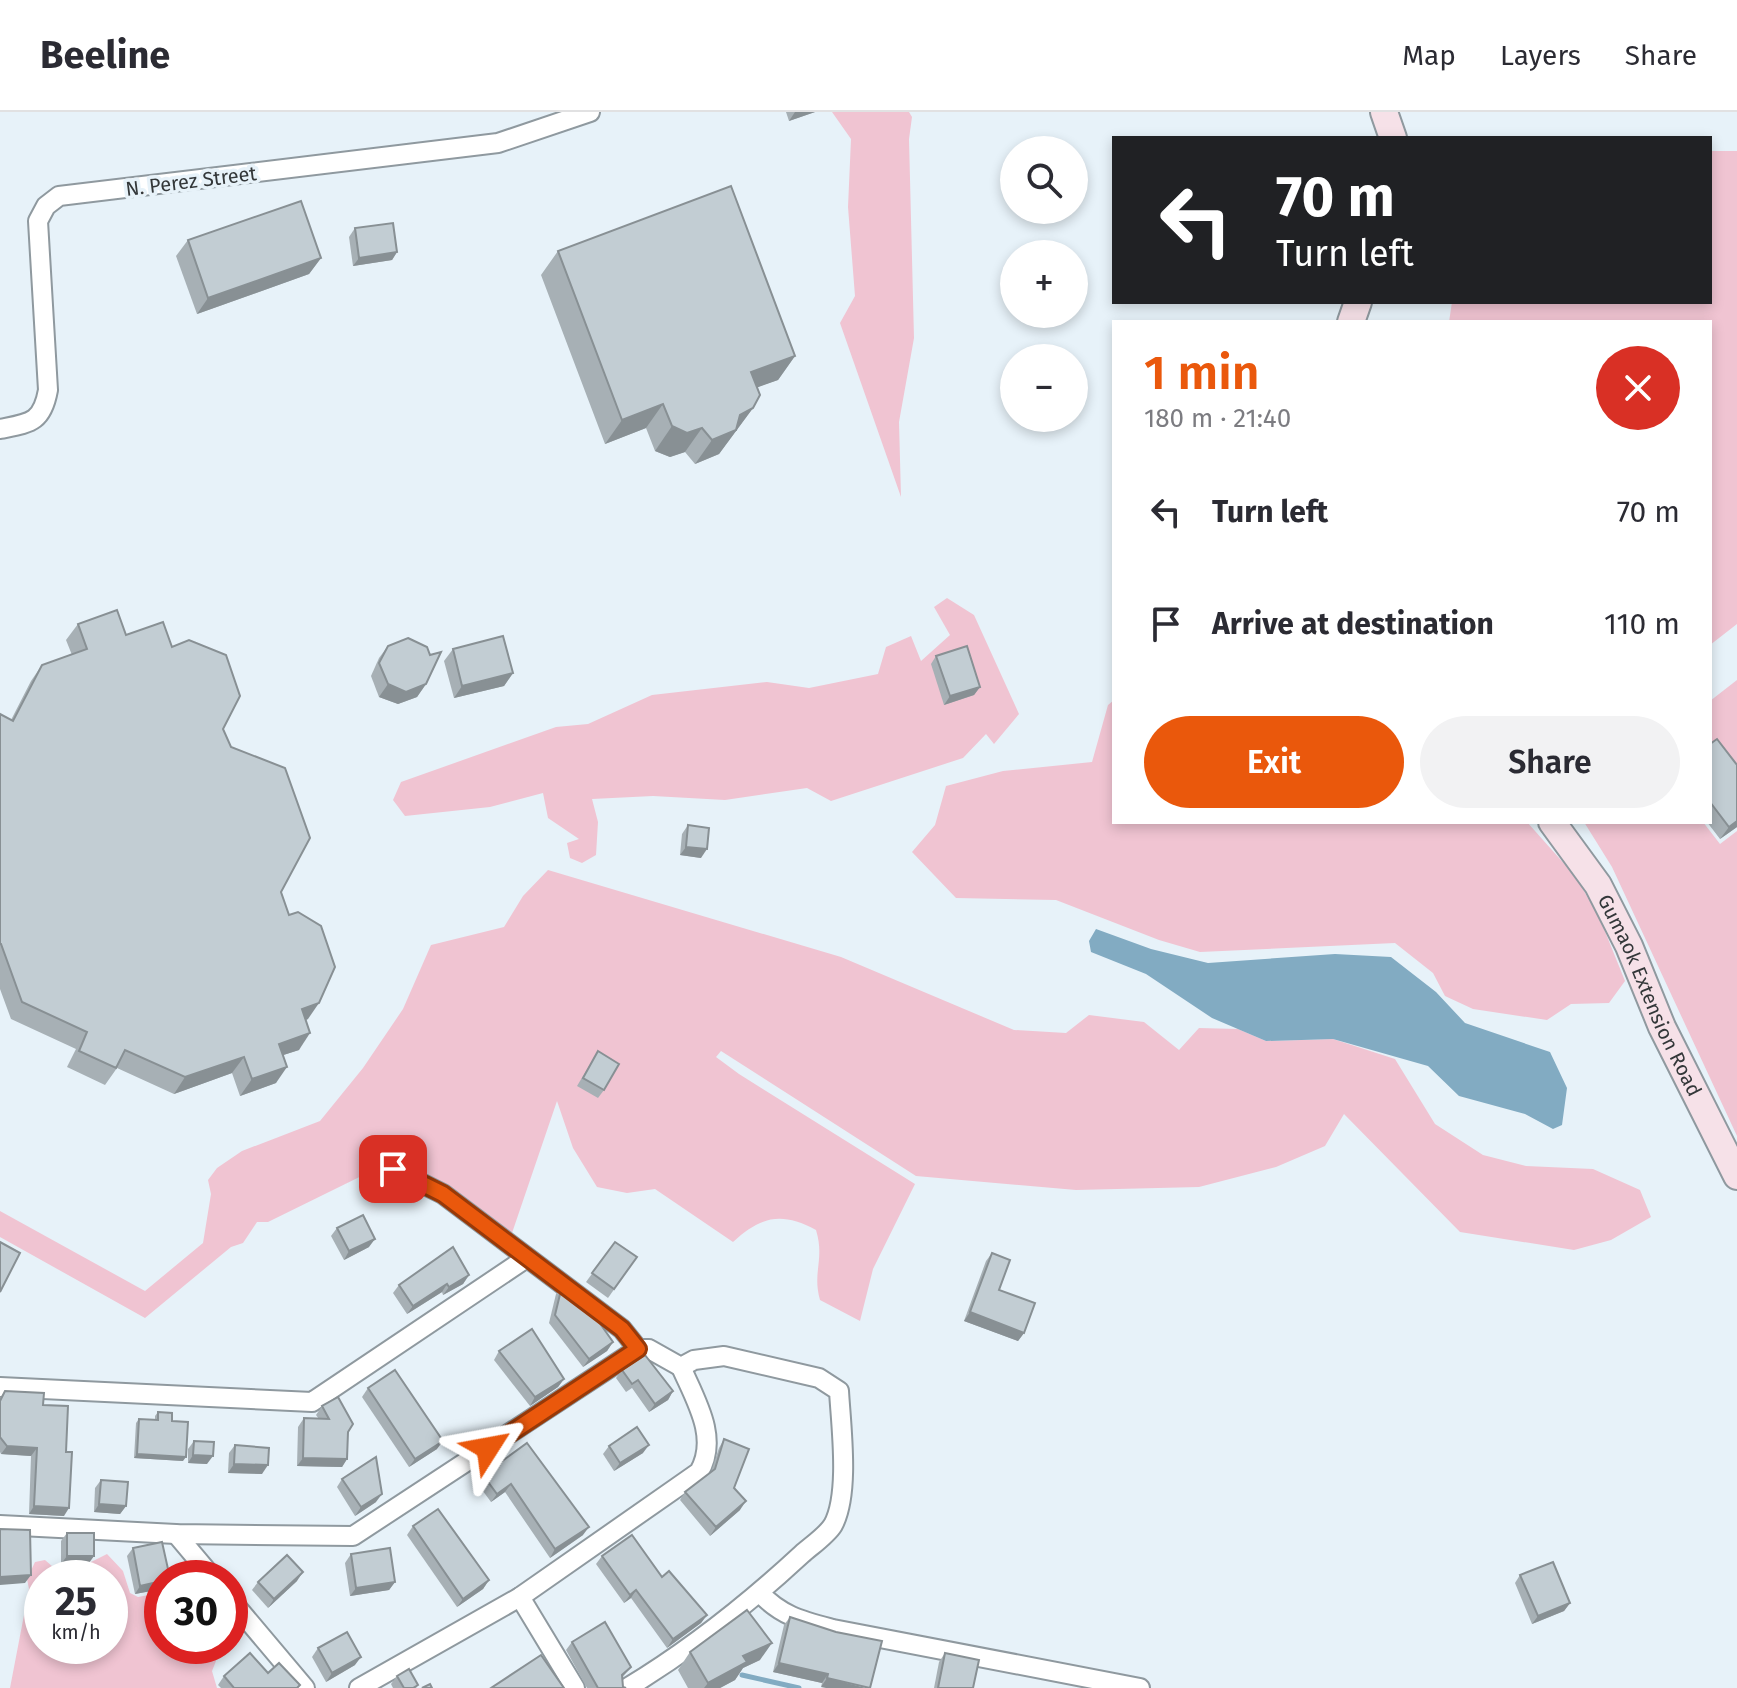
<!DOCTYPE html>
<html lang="en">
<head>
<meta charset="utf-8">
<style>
	:root { --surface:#fff; --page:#f2f2f3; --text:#2b2b33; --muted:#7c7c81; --line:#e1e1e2; --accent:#ea580c }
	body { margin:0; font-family:"Fira Sans",sans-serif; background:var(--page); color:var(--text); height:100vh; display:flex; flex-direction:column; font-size:30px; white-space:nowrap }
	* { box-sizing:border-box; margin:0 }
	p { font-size:26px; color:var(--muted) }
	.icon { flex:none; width:44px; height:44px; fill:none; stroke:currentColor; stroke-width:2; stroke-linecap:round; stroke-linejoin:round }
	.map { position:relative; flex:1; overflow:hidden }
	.details { position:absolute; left:1112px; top:208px; width:600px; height:504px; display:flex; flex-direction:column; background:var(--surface); border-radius:0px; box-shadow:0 4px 12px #0003 }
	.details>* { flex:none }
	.banner { position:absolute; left:1112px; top:24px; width:600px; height:168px; border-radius:0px; box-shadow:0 4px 12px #0003; background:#202124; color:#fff; overflow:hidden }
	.fabs { position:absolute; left:1000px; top:24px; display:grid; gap:16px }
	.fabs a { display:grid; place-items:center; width:88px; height:88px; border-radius:50%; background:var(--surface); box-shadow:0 4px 12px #0003; font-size:40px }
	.speed { position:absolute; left:24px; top:1448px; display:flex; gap:16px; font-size:40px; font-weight:700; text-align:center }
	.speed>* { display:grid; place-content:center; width:104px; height:104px; border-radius:50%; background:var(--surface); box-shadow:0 4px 12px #0003; line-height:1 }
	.speed small { font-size:20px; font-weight:400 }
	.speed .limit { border:12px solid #d22; background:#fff; color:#111 }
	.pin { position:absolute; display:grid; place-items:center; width:68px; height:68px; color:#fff; margin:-34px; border-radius:16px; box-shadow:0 4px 12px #0006 }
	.me { position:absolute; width:88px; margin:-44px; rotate:56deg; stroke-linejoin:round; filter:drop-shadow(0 0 6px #0008) }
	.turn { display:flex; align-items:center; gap:28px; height:168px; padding:0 32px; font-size:36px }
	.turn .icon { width:104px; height:104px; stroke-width:2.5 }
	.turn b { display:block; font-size:56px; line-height:68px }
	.round { display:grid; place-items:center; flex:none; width:84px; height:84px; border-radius:42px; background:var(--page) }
	.summary { display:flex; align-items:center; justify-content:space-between; height:136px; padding:0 32px }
	h1 { font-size:48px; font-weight:600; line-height:60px; color:var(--accent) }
	.action { display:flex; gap:16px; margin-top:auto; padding:16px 32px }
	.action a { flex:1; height:92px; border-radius:48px; background:var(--accent); color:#fff; font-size:32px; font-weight:600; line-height:92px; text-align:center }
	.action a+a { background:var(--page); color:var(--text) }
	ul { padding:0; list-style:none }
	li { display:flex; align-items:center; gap:24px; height:112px; padding:0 32px }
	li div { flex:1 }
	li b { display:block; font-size:30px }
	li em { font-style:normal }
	header { display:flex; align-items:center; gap:48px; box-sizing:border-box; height:112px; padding:0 40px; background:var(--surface); border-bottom:2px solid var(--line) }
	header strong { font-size:38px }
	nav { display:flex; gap:44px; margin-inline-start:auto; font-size:28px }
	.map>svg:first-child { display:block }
</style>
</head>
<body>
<header>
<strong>Beeline</strong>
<nav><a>Map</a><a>Layers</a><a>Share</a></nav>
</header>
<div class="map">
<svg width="1737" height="1576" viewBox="0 0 1737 1576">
	<rect width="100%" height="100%" fill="#e7f2f9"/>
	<!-- green -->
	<g fill="#f0c4d2" fill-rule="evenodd">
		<polygon points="832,0 909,0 912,5 909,27 914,226 899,310 901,385 840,211 855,184 848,95 851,27"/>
		<polygon points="1710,39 1737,39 1737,512 1710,533 1710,210 1449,210 1452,190 1710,190"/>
		<polygon points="947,486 974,503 1019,602 994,632 986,622 963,646 831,689 807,676 725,688 653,684 592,687 598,710 596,743 582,751 570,746 567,731 579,727 548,706 543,681 490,695 405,704 393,688 401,670 556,615 588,612 652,583 767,570 809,576 878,562 886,535 911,524 921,549 950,523 934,495"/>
		<polygon points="1737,568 1737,667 1710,631 1710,589"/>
		<polygon points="1114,588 1114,710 1527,710 1576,765 1600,807 1625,869 1609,891 1571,892 1547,908 1473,897 1445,884 1433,861 1395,831 1200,840 1159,828 1056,788 956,786 912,740 935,713 946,674 1003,659 1092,650 1108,593"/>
		<polygon points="1584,710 1703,710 1720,732 1737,719 1737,1024 1612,755"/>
		<path d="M548 758 841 845 1014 918 1066 921 1089 903 1144 910 1179 938 1199 916 1238 917 1266 929 1333 927 1395 947 1435 1012 1483 1043 1526 1054 1593 1057 1640 1078 1651 1105 1611 1128 1574 1138 1460 1120 1344 1002 1325 1034 1276 1055 1199 1075 1076 1078 916 1064 721 939 716 945 739 962 915 1072 873 1157 860 1209 820 1188C812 1160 825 1147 816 1118 781 1099 760 1105 733 1130L655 1077 627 1081 597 1075 573 1036 557 989 512 1121 447 1075 392 1049 268 1110H257L243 1131 231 1135 145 1206 0 1125V1099L145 1179 203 1131 211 1082 208 1068 217 1056 242 1039 320 1009 363 956 403 897 431 833 504 815 523 784Z"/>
		<path d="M107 1442 123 1459 130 1481 138 1485 149 1483 159 1487 162 1534H207L216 1549 212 1559 217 1576H10L29 1477 27 1467 35 1450 45 1448 53 1455 79 1456ZM42 1466H110V1534H42Z"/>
	</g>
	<!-- water -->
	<polygon fill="#82abc2" points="1096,817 1151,837 1208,851 1335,842 1391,845 1436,880 1465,911 1550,940 1567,976 1562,1013 1553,1017 1525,1002 1459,984 1428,954 1333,927 1266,929 1212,906 1146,862 1091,840 1089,829"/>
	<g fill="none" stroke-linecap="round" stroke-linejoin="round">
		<!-- stream -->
		<polyline stroke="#82abc2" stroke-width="5" points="742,1563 799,1576"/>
		<defs>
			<g id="street">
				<path d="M0 317C30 311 42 311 48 278L38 109 46 94 59 84 498 31 590 0"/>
				<polyline points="375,1066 393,1057 443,1082 622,1217 638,1237"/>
				<polyline points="0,1275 312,1290 525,1147"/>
				<path d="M0 1413 176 1422 353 1424 638 1237H649L681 1255 694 1248 724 1244 819 1266 839 1279C841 1314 850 1382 833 1413 827 1423 811 1434 802 1442 748 1492 690 1538 627 1576"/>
				<polyline points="176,1422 213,1466"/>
				<path d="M760 1481C781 1504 803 1509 833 1517L1140 1576"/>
				<polyline points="520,1485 575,1576"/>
				<polyline points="230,1487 305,1576"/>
				<path d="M359 1576 520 1485 699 1360C719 1326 696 1289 681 1255"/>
			</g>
			<g id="secondary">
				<polyline points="1384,0 1393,26"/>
				<polyline points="1351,210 1358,190"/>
				<path id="s1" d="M1552 710 1598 773 1629 834 1662 915 1737 1064"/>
			</g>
		</defs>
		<!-- street casing -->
		<use href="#street" stroke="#8f999f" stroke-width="22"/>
		<!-- secondary casing -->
		<use href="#secondary" stroke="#8f999f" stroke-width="30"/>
		<!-- street -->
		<use href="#street" stroke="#fff" stroke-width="18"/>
		<!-- secondary -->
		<use href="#secondary" stroke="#f6e1e8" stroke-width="26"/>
	</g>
	<!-- wall -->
	<g fill="#a7b0b5">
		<polygon points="786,0 815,0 789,9"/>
		<polygon points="355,116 397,140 392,148 353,154 349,125"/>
		<polygon points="188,128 321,146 309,162 197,202 176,144"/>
		<polygon points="558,139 795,244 778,268 757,275 753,296 719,342 695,352 685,340 670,345 655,339 646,316 605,332 541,163"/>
		<polygon points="78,512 172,535 223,617 281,780 308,907 306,908 299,938 283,943 276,971 240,984 232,961 174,982 117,956 105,973 67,955 76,937 11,907 0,877 0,602 11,608 31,569 42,553 72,543 66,528"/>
		<polygon points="388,534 426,572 417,585 398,592 379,585 371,564 379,546"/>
		<polygon points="453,537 513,561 504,574 454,586 444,549"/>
		<polygon points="936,544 980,575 974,583 944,593 931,552"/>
		<polygon points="1710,632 1737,715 1720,727 1707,710 1710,710"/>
		<polygon points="688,713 701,746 680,743 682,722"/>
		<polygon points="598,939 604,978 598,986 577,974"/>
		<polygon points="337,1116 369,1135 344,1148 331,1124"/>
		<polygon points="615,1130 637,1145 608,1186 586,1170"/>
		<polygon points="992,1141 999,1178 1024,1221 1018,1229 964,1209 986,1149"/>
		<polygon points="469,1163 463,1172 443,1183 442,1180 407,1202 393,1181 399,1173"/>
		<polygon points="562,1174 613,1230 607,1239 583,1255 549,1211 556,1182"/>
		<polygon points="499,1239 564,1267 558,1275 530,1294 494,1248"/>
		<polygon points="622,1258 673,1279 668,1288 649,1300 632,1276 626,1280 616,1266"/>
		<polygon points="368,1276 437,1337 409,1355 362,1285"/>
		<polygon points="5,1279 43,1293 64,1404 29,1402 31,1344 1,1342 0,1340 0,1286"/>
		<polygon points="322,1294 348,1320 347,1347 342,1355 297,1354 298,1315 304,1306 319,1307 316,1303"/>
		<polygon points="158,1300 172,1309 183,1349 134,1346 136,1311 139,1307 155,1308 155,1304"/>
		<polygon points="724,1327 740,1398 710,1424 680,1388 685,1380 711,1360 719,1336"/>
		<polygon points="194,1329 207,1352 188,1351 188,1337"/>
		<polygon points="527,1331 583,1423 550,1446 505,1380 491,1390 477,1371 483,1363"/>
		<polygon points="235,1333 262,1362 228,1361 229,1341"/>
		<polygon points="609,1334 643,1341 614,1359 603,1342"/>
		<polygon points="342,1367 376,1390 355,1404 337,1375"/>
		<polygon points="101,1368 126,1394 120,1402 94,1400 95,1376"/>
		<polygon points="413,1414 489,1468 483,1477 457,1495 407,1423"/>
		<polygon points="67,1421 94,1444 88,1452 61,1452 61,1429"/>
		<polygon points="133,1436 162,1466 162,1477 135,1482 127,1444"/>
		<polygon points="351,1442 395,1470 389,1478 350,1484 345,1451"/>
		<polygon points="602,1444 662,1465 707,1503 701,1511 667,1536 631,1486 624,1491 596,1452"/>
		<polygon points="1520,1463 1570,1491 1564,1499 1532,1512 1515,1471"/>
		<polygon points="297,1469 268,1496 252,1478 258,1470"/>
		<polygon points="790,1505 836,1520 882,1529 821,1575 822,1571 773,1560 784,1513"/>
		<polygon points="572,1530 631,1555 622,1566 623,1575 626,1576 587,1576 566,1538"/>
		<polygon points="318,1536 355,1553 326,1570 312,1545"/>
		<polygon points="690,1540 760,1548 743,1556 735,1568 720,1576 688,1576 678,1558"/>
		<polygon points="945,1541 973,1576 934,1576 939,1550"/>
		<polygon points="268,1561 300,1573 298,1576 221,1576 218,1573 224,1564"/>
		<polygon points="397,1564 418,1573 416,1576 393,1576 391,1572"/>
	</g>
	<!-- shaded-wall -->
	<g fill="#889094">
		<polygon points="795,0 815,0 789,9"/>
		<polygon points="397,140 392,148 353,154 359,146"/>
		<polygon points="321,146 309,162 197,202 208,186"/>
		<polygon points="795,244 778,268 734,284 751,260"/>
		<polygon points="663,292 646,316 605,332 622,308"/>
		<polygon points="753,296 719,342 695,352 712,328 740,303"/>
		<polygon points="672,314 702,316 685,340 670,345 655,339"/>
		<polygon points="513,561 504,574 454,586 462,574"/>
		<polygon points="388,572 426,572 417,585 398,592 379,585"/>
		<polygon points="980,575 974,583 944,593 950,584"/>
		<polygon points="1737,709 1737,715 1720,727 1729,715"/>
		<polygon points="686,735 707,737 701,746 680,743"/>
		<polygon points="319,891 308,907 290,914 302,897"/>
		<polygon points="310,921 299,938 268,948 279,932"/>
		<polygon points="244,945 232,961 174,982 185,965"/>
		<polygon points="287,955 276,971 240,984 252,967"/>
		<polygon points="375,1127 369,1135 344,1148 349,1139"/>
		<polygon points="469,1163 463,1172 443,1183 449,1175"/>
		<polygon points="447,1172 442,1180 407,1202 413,1194"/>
		<polygon points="970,1200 1024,1221 1018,1229 964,1209"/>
		<polygon points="613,1230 607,1239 583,1255 589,1247"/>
		<polygon points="564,1267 558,1275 530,1294 535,1285"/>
		<polygon points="673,1279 668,1288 649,1300 655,1292"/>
		<polygon points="443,1329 437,1337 409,1355 415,1347"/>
		<polygon points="649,1333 643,1341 614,1359 620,1351"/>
		<polygon points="7,1334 37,1336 31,1344 1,1342"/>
		<polygon points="137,1342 186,1345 183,1349 134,1346"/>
		<polygon points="193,1343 213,1344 207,1352 188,1351"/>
		<polygon points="303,1346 347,1347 342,1355 297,1354"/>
		<polygon points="234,1352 268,1353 262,1362 228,1361"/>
		<polygon points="511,1372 505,1380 491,1390 497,1382"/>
		<polygon points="382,1382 376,1390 355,1404 361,1395"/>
		<polygon points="746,1389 740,1398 710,1424 716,1415"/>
		<polygon points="99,1392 126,1394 120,1402 94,1400"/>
		<polygon points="34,1394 69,1396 64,1404 29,1402"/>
		<polygon points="589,1415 583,1423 550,1446 555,1437"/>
		<polygon points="67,1444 94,1444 88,1452 61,1452"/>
		<polygon points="303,1460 297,1469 268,1496 274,1487"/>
		<polygon points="31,1463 25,1471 0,1473 0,1465"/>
		<polygon points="489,1468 483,1477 457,1495 463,1487"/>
		<polygon points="162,1469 162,1477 135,1482 140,1474"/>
		<polygon points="395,1470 389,1478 350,1484 356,1476"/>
		<polygon points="636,1478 631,1486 624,1491 630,1483"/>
		<polygon points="1570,1491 1564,1499 1532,1512 1538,1504"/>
		<polygon points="707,1503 701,1511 667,1536 673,1527"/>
		<polygon points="772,1531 760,1548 743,1556 735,1568 720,1576 704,1576 708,1571 743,1544"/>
		<polygon points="361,1545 355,1553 326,1570 332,1561"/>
		<polygon points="779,1551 828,1562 822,1571 773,1560"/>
		<polygon points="827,1566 866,1576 826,1576 821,1575"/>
	</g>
	<!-- building -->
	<g fill="#c2cdd3" stroke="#889094" stroke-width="2">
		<polygon points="731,74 795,244 751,260 760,283 753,296 740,303 736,318 712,328 702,316 687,321 672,314 663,292 622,308 558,139"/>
		<polygon points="301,89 321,146 208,186 188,128"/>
		<polygon points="393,111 397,140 359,146 355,116"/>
		<polygon points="117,498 126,523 163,510 172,535 189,528 226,543 240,584 223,617 231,635 285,656 310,726 281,780 289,803 298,800 321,814 335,855 319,891 302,897 310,921 279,932 287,955 252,967 244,945 185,965 125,938 116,956 79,939 87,920 22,890 1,832 0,832 0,602 13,609 42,553 87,537 78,512"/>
		<polygon points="503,524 513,561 462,574 453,537"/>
		<polygon points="408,526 427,535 430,543 441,540 426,572 406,580 388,572 379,551 388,534"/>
		<polygon points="967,534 980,575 950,584 936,544"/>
		<polygon points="1717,627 1737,653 1737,709 1729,715 1710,690 1710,632"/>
		<polygon points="688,713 709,716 707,737 686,735"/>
		<polygon points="598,939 619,952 604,978 583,966"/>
		<polygon points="363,1103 375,1127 349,1139 337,1116"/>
		<polygon points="0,1130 20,1141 0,1180"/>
		<polygon points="615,1130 637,1145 614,1177 592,1161"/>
		<polygon points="453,1135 469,1163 449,1175 447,1172 413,1194 399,1173"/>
		<polygon points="992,1141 1010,1148 999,1178 1035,1191 1024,1221 970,1200"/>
		<polygon points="562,1174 587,1193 613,1230 589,1247 555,1203"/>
		<polygon points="532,1217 564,1267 535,1285 499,1239"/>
		<polygon points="645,1243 673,1279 655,1292 638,1268 632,1272 622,1258"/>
		<polygon points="395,1258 443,1329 415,1347 368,1276"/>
		<polygon points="5,1279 44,1281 43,1293 68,1294 66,1340 72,1340 69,1396 34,1394 37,1336 7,1334 0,1325 0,1289"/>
		<polygon points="338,1285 353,1312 348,1320 347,1347 303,1346 304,1306 329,1307 322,1294"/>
		<polygon points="158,1300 172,1301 172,1309 188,1310 186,1345 137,1342 139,1307 158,1308"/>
		<polygon points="637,1315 649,1333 620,1351 609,1334"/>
		<polygon points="724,1327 749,1337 734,1376 746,1389 716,1415 685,1380 715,1357"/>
		<polygon points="194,1329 214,1330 213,1344 193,1343"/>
		<polygon points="527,1331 589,1415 555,1437 511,1372 497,1382 483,1363"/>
		<polygon points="235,1333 269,1336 268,1353 234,1352"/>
		<polygon points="376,1345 382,1382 361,1395 342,1367"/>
		<polygon points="101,1368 128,1370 126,1394 99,1392"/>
		<polygon points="438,1397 489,1468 463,1487 413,1414"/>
		<polygon points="0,1417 30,1418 31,1463 0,1465"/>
		<rect x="67" y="1421" width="27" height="23"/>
		<polygon points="632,1423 662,1465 669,1459 707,1503 673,1527 636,1478 630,1483 602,1444"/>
		<polygon points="162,1430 170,1466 162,1466 162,1469 140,1474 133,1436"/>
		<polygon points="390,1436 395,1470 356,1476 351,1442"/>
		<polygon points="287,1443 303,1460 274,1487 258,1470"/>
		<polygon points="1553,1450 1570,1491 1538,1504 1520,1463"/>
		<polygon points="747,1498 772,1531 743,1544 747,1550 708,1571 690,1540"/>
		<polygon points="790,1505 836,1520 882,1529 870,1576 827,1566 828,1562 779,1551"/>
		<polygon points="605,1510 631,1555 622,1563 623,1575 626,1576 598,1576 572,1530"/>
		<polygon points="347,1520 361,1545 332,1561 318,1536"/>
		<polygon points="250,1541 268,1561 279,1551 300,1573 297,1576 234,1576 224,1564"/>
		<polygon points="945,1541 979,1548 973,1576 938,1576"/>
		<polygon points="541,1543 564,1576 491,1576"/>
		<polygon points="409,1557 418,1573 413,1576 404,1576 397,1564"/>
		<polygon points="430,1572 432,1576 422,1576"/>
	</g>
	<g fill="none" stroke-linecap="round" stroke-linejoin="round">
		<defs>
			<polyline id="route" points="393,1057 443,1082 622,1217 638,1237 488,1336"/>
		</defs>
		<!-- route casing -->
		<use href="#route" stroke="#983908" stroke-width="20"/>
		<!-- route -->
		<use href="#route" stroke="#ea580c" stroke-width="14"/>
	</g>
	<g text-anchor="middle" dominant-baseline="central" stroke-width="7" stroke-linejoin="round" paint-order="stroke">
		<!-- street labels -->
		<g font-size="20" fill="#333739" stroke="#e7f2f9">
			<text transform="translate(191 69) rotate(-7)">N. Perez Street</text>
			<text stroke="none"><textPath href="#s1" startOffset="200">Gumaok Extension Road</textPath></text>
		</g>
	</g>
</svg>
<div class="fabs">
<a><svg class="icon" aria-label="search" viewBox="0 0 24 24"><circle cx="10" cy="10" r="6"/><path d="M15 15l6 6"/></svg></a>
<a>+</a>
<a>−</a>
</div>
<div class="speed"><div>25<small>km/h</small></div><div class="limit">30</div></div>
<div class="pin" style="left:393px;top:1057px;background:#d93025"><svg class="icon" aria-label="arrive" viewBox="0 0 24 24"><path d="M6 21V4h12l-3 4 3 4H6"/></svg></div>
<svg class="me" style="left:488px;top:1336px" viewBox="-20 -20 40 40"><path d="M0-17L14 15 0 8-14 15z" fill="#ea580c" stroke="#fff" stroke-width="4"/></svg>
<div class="banner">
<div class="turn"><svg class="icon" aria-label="left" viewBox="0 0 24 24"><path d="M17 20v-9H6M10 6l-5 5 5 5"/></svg><div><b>70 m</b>Turn left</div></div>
</div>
<section class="details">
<div class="summary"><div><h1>1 min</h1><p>180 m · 21:40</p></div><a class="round" style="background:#d93025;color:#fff"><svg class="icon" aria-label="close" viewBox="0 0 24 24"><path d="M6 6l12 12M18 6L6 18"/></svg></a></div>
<ul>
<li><svg class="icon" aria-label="left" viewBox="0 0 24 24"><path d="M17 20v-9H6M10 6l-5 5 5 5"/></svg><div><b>Turn left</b></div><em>70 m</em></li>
<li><svg class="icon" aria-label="arrive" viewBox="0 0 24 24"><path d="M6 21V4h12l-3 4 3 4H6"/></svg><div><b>Arrive at destination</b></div><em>110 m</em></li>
</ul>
<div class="action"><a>Exit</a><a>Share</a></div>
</section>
</div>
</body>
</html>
